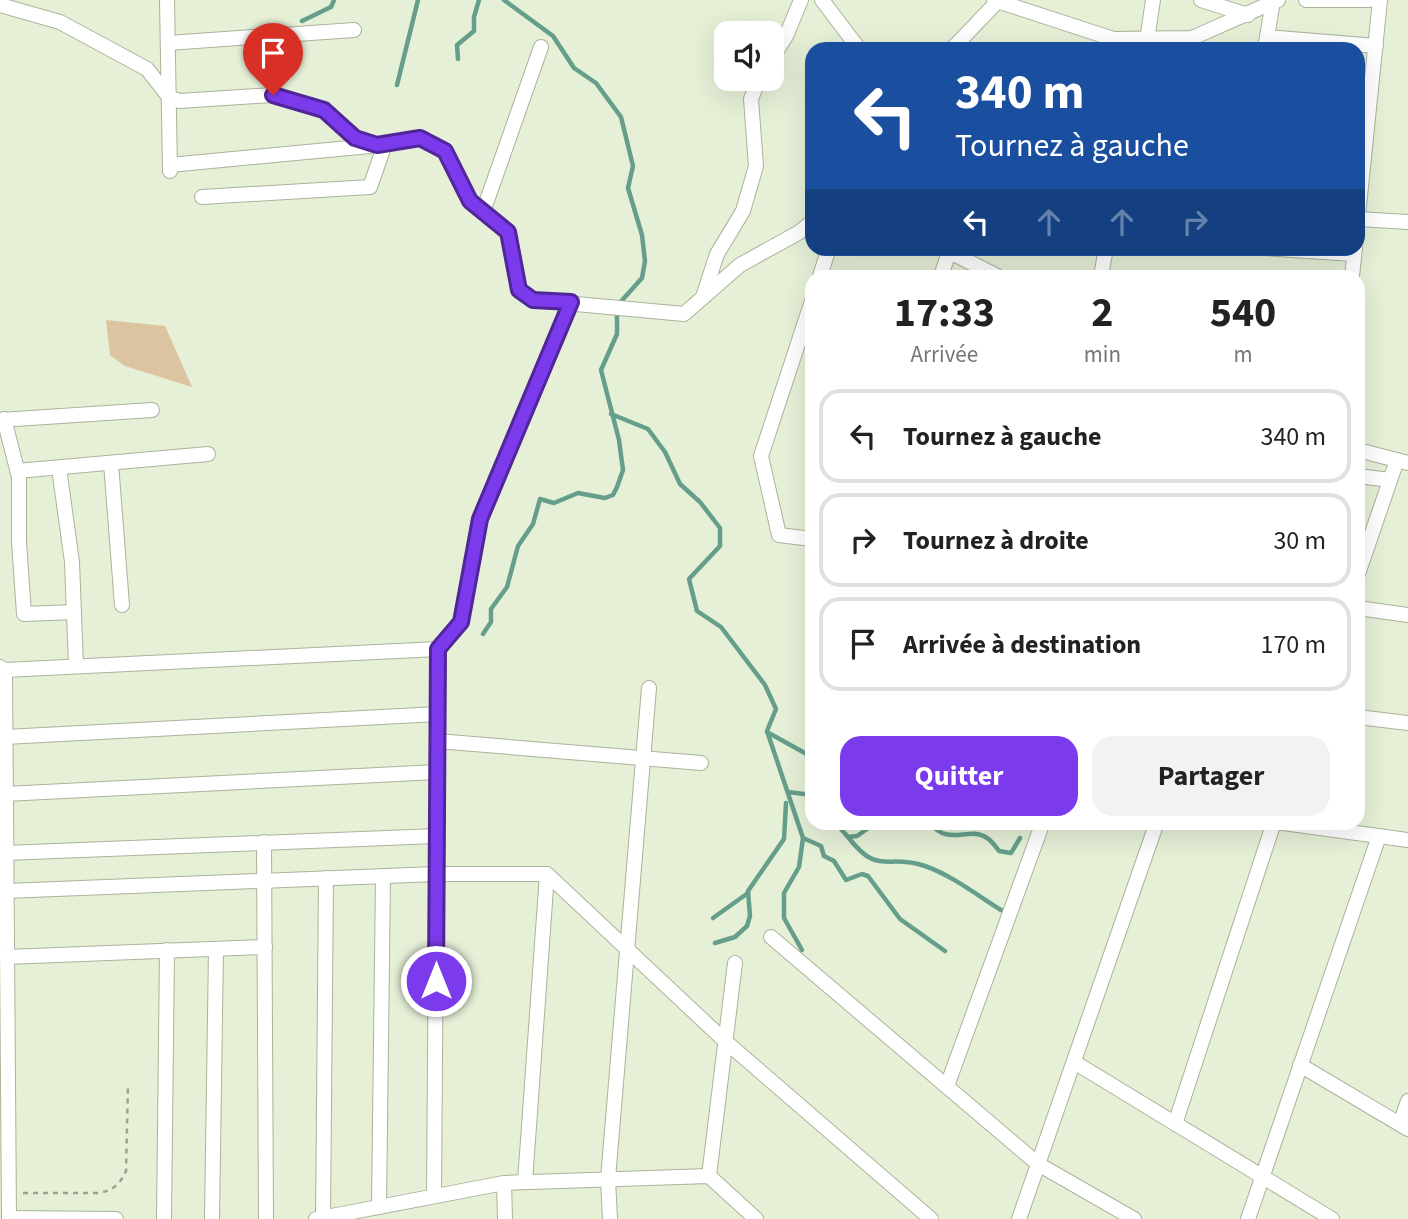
<!DOCTYPE html>
<html lang="fr">
<head>
<meta charset="utf-8">
<style>
	:root { --surface:#fff; --page:#f2f2f2; --text:#222; --muted:#767676; --line:#e0e0e0; --accent:#7c3aed }
	body { margin:0; font-family:"Source Sans 3",sans-serif; background:var(--page); color:var(--text); height:100vh; display:flex; flex-direction:column; font-size:26px; white-space:nowrap }
	* { box-sizing:border-box; margin:0 }
	p { font-size:23px; color:var(--muted) }
	.icon { flex:none; width:38px; height:38px; fill:none; stroke:currentColor; stroke-width:2; stroke-linecap:round; stroke-linejoin:round }
	.map { position:relative; flex:1; overflow:hidden }
	.panel { position:absolute; left:805px; top:270px; width:560px; height:560px; display:flex; flex-direction:column; background:var(--surface); border-radius:21px; box-shadow:0 7px 28px #0002 }
	.panel>* { flex:none }
	.top-card { position:absolute; left:805px; top:42px; width:560px; height:214px; border-radius:21px; box-shadow:0 7px 28px #0002; background:#1a4fa0; color:#fff; overflow:hidden }
	.tools { position:absolute; left:714px; top:21px; display:grid; gap:14px }
	.tools a { display:grid; place-items:center; width:70px; height:70px; border-radius:14px; background:var(--surface); box-shadow:0 7px 28px #0002; font-size:35px }
	.pin { position:absolute; display:grid; place-items:center; width:60px; height:60px; color:#fff; margin:-72px -30px; border-radius:50% 50% 50% 0; rotate:-45deg; box-shadow:0 0 7px #0007 }
	.pin .icon { rotate:45deg }
	.me { position:absolute; width:77px; margin:-38px; rotate:0deg; stroke-linejoin:round; filter:drop-shadow(0 0 5px #0008) }
	.turn { display:flex; align-items:center; gap:24px; height:147px; padding:0 35px; font-size:32px }
	.turn .icon { width:91px; height:91px; stroke-width:2.5 }
	.turn b { display:block; font-size:49px; line-height:60px }
	.lanes { display:flex; align-items:center; height:66px; padding:0 35px; background:#0003; justify-content:center; gap:35px; direction:ltr }
	.lanes .off { opacity:.35 }
	.eta { display:flex; justify-content:space-evenly; align-items:center; height:119px; text-align:center }
	.eta b { font-size:42px; font-weight:700; line-height:49px }
	.button { display:flex; gap:14px; margin-top:auto; padding:14px 35px }
	.button a { flex:1; height:80px; border-radius:21px; background:var(--accent); color:#fff; font-size:28px; font-weight:700; line-height:80px; text-align:center }
	.button a+a { background:var(--page); color:var(--text) }
	ul { padding:0; list-style:none }
	li { display:flex; align-items:center; gap:21px; height:94px; margin:0 14px 10px; padding:0 21px; border:4px solid var(--line); border-radius:21px }
	li div { flex:1 }
	li b { display:block; font-size:26px }
	li em { font-style:normal }
	.map>svg:first-child { display:block }
</style>
</head>
<body>
<div class="map">
<svg width="1408" height="1219" viewBox="0 0 1408 1219">
	<rect width="100%" height="100%" fill="#e6f0d7"/>
	<!-- green -->
	<polygon fill="#dcc4a0" points="106,320 165,326 192,387 125,366 110,355"/>
	<g fill="none" stroke-linecap="round" stroke-linejoin="round">
		<!-- stream -->
		<g stroke="#659f8b" stroke-width="4.5">
			<polyline points="302,21 331,7 334,0"/>
			<polyline points="458,59 457,45 474,31 474,17 479,0"/>
			<polyline points="397,85 418,0"/>
			<polyline points="611,414 648,429 665,452 680,484 700,502 720,528 720,546 689,579 697,611 721,627 765,685 776,709 767,731 803,838 821,846 824,856 834,861 846,880 862,874 868,876 900,919 945,951"/>
			<polyline points="483,634 491,622 491,609 507,587 518,546 533,524 540,499 554,503 578,493 605,498 613,495 617,487 623,470 619,440 601,370 617,334 617,306 642,278 645,261 642,235 628,188 633,166 621,117 596,83 574,68 553,36 504,0"/>
			<polyline points="767,732 812,757"/>
			<polyline points="788,792 812,795"/>
			<polyline points="835,822 848,837 857,836 877,822"/>
			<path d="M929 822C949 848 968 825 987 838 992 841 996 847 999 851L1011 853 1020 838"/>
			<path d="M848 837C879 877 886 853 925 866 951 875 977 895 1001 910"/>
			<polyline points="713,918 748,893"/>
			<polyline points="715,943 735,937 747,926 750,916 748,891 784,839 786,803"/>
			<polyline points="802,950 784,918 784,893 799,867 803,838"/>
		</g>
		<defs>
			<g id="minor">
				<polyline points="167,0 170,171"/>
				<polyline points="822,0 859,49"/>
				<polyline points="994,0 1144,49"/>
				<polyline points="1201,0 1248,15"/>
				<polyline points="1306,0 1369,0"/>
				<polyline points="0,5 60,22 147,69 169,97 179,101 273,95 324,110 355,138 377,145 420,138 445,151 470,201 508,232 519,290 533,300 684,314 740,265 798,233 812,222"/>
				<polyline points="1267,37 1376,46"/>
				<polyline points="1114,39 1192,38 1278,0"/>
				<polyline points="168,43 354,30"/>
				<polyline points="1146,47 1153,0"/>
				<polyline points="952,49 998,1"/>
				<polyline points="1265,49 1273,1"/>
				<polyline points="772,58 786,36 801,0"/>
				<polyline points="170,165 370,146"/>
				<polyline points="202,197 370,187 385,144"/>
				<polyline points="483,212 541,47"/>
				<polyline points="1358,216 1380,0"/>
				<polyline points="1358,219 1408,222"/>
				<polyline points="942,248 997,276"/>
				<polyline points="1263,248 1354,254"/>
				<polyline points="820,276 829,248"/>
				<polyline points="941,276 949,252"/>
				<polyline points="1101,276 1106,248"/>
				<polyline points="1352,276 1355,248"/>
				<polyline points="703,297 717,254 743,211 756,166 751,99 759,79"/>
				<polyline points="812,301 761,456 779,535 812,539"/>
				<polyline points="4,419 19,477 19,542 24,614 74,612"/>
				<polyline points="0,420 152,410"/>
				<polyline points="1358,450 1408,463"/>
				<polyline points="111,463 122,605"/>
				<polyline points="59,468 72,562 76,666"/>
				<polyline points="17,471 208,454"/>
				<polyline points="1358,476 1390,480"/>
				<polyline points="1358,574 1397,460"/>
				<polyline points="1358,608 1408,615"/>
				<polyline points="0,667 5,670 438,649"/>
				<polyline points="5,670 9,1219"/>
				<polyline points="1358,717 1408,723"/>
				<polyline points="5,737 438,714"/>
				<polyline points="437,741 701,763"/>
				<polyline points="5,794 437,772"/>
				<polyline points="1276,822 1408,840"/>
				<polyline points="264,842 266,1219"/>
				<polyline points="5,853 437,836"/>
				<polyline points="6,891 436,874 547,874 725,1041 931,1219"/>
				<polyline points="771,937 1038,1164 1134,1219"/>
				<polyline points="6,957 265,947"/>
				<polyline points="1074,1062 1332,1219"/>
				<polyline points="1300,1065 1408,1129"/>
				<polyline points="947,1086 1043,822"/>
				<polyline points="1175,1124 1274,822"/>
				<polyline points="1400,1124 1408,1101"/>
				<polyline points="709,1176 735,963"/>
				<polyline points="525,1182 547,874"/>
				<polyline points="504,1183 505,1219"/>
				<polyline points="434,1196 438,649 461,622 480,519 571,302"/>
				<polyline points="379,1207 383,876"/>
				<polyline points="9,1218 116,1219"/>
				<polyline points="323,1218 326,878"/>
				<polyline points="164,1219 167,950"/>
				<polyline points="212,1219 216,949"/>
				<polyline points="316,1219 504,1183 709,1176 756,1219"/>
				<polyline points="610,1219 608,1179 649,688"/>
				<polyline points="1019,1219 1157,822"/>
				<polyline points="1248,1219 1379,836"/>
			</g>
		</defs>
		<!-- minor casing -->
		<use href="#minor" stroke="#aab39b" stroke-width="16"/>
		<!-- path -->
		<path stroke="#9ba290" stroke-width="2.5" stroke-dasharray="5 5" stroke-linecap="butt" d="M23 1193H98C113 1191 120 1184 126 1171L128 1084"/>
		<!-- minor -->
		<use href="#minor" stroke="#fff" stroke-width="14"/>
	</g>
	<g fill="none" stroke-linecap="round" stroke-linejoin="round">
		<defs>
			<polyline id="route" points="273,95 324,110 355,138 377,145 420,138 445,151 470,201 508,232 519,290 533,300 571,302 480,519 461,622 438,649 436,981"/>
		</defs>
		<!-- route casing -->
		<use href="#route" stroke="#51269a" stroke-width="18"/>
		<!-- route -->
		<use href="#route" stroke="#7c3aed" stroke-width="12"/>
	</g>
</svg>
<div class="tools">
<a><svg class="icon" aria-label="sound" viewBox="0 0 24 24"><path d="M4 9h4l5-4v14l-5-4H4zM17 9q2 3 0 6"/></svg></a>
</div>
<div class="pin" style="left:273px;top:95px;background:#d93025"><svg class="icon" aria-label="arrive" viewBox="0 0 24 24"><path d="M6 21V4h12l-3 4 3 4H6"/></svg></div>
<svg class="me" style="left:436px;top:981px" viewBox="-20 -20 40 40"><circle r="17" fill="#7c3aed" stroke="#fff" stroke-width="3"/><path d="M0-11L8 9 0 5-8 9z" fill="#fff"/></svg>
<div class="top-card">
<div class="turn"><svg class="icon" aria-label="left" viewBox="0 0 24 24"><path d="M17 20v-9H6M10 6l-5 5 5 5"/></svg><div><b>340 m</b>Tournez à gauche</div></div>
<div class="lanes"><svg class="icon" aria-label="left" viewBox="0 0 24 24"><path d="M17 20v-9H6M10 6l-5 5 5 5"/></svg><svg class="icon off" aria-label="ahead" viewBox="0 0 24 24"><path d="M12 20V5M6 11l6-6 6 6"/></svg><svg class="icon off" aria-label="ahead" viewBox="0 0 24 24"><path d="M12 20V5M6 11l6-6 6 6"/></svg><svg class="icon off" aria-label="right" viewBox="0 0 24 24"><path d="M7 20v-9h11M14 6l5 5-5 5"/></svg></div>
</div>
<section class="panel">
<div class="eta">
<div><b>17:33</b><p>Arrivée</p></div>
<div><b>2</b><p>min</p></div>
<div><b>540</b><p>m</p></div>
</div>
<ul>
<li><svg class="icon" aria-label="left" viewBox="0 0 24 24"><path d="M17 20v-9H6M10 6l-5 5 5 5"/></svg><div><b>Tournez à gauche</b></div><em>340 m</em></li>
<li><svg class="icon" aria-label="right" viewBox="0 0 24 24"><path d="M7 20v-9h11M14 6l5 5-5 5"/></svg><div><b>Tournez à droite</b></div><em>30 m</em></li>
<li><svg class="icon" aria-label="arrive" viewBox="0 0 24 24"><path d="M6 21V4h12l-3 4 3 4H6"/></svg><div><b>Arrivée à destination</b></div><em>170 m</em></li>
</ul>
<div class="button"><a>Quitter</a><a>Partager</a></div>
</section>
</div>
</body>
</html>
